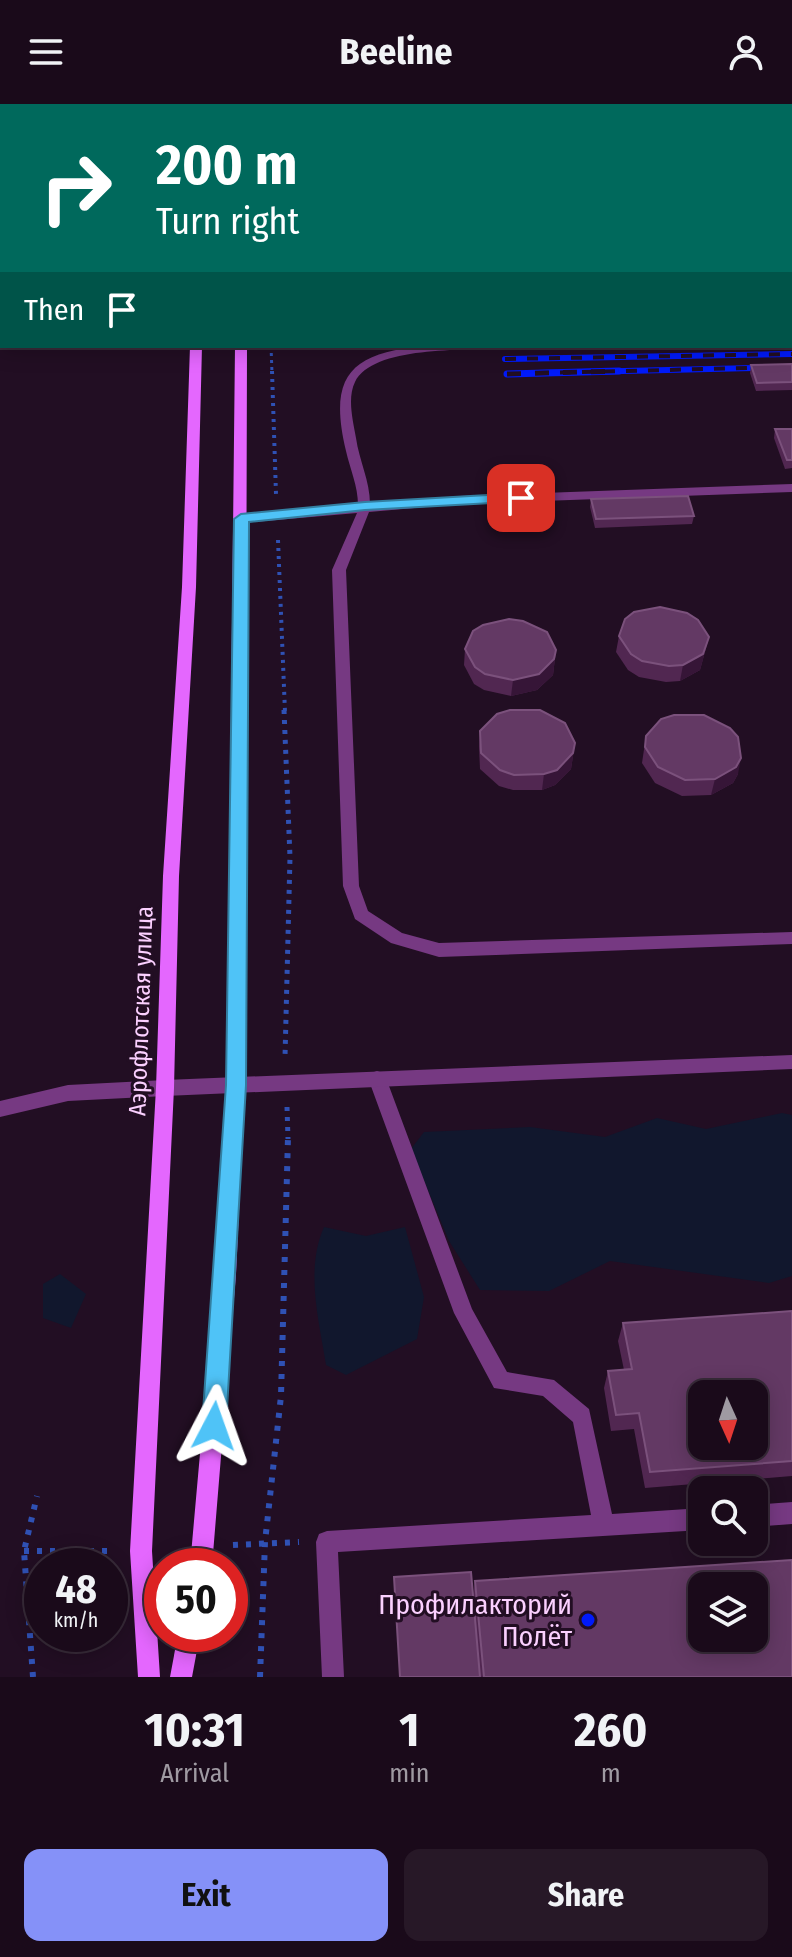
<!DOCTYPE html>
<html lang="en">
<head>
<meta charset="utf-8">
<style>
	:root { --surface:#1a0a1a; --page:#271827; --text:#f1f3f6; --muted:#9f9aa2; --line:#382b39; --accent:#8591f8 }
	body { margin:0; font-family:"Fira Sans Condensed",sans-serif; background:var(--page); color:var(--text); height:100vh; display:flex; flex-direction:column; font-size:30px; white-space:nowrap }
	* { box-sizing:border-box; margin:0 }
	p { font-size:26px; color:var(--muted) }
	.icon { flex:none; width:44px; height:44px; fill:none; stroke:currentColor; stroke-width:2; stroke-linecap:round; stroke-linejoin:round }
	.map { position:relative; height:1573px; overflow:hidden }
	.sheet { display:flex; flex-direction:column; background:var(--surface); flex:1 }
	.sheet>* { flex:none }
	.hud { position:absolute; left:0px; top:0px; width:792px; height:244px; box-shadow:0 4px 20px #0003,0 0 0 2px var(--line); background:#00695c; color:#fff; overflow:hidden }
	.needle { width:52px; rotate:177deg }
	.tools { position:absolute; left:688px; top:1276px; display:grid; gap:16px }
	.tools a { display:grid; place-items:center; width:80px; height:80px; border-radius:16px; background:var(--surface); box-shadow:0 4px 20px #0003,0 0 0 2px var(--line); font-size:40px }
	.speed { position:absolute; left:24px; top:1444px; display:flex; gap:16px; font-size:40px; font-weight:700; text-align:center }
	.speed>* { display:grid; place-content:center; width:104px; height:104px; border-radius:50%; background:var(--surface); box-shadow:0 4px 20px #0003,0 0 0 2px var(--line); line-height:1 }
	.speed small { font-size:20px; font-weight:400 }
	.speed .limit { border:12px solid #d22; background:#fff; color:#111 }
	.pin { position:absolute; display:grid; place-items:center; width:68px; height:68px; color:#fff; margin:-34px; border-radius:16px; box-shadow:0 4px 12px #0006 }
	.me { position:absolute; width:88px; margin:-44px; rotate:4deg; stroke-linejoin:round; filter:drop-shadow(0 0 6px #0008) }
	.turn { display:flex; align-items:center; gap:28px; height:168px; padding:0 24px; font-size:36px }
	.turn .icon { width:104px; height:104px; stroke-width:2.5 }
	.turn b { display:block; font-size:56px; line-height:68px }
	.then { display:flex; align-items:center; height:76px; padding:0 24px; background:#0003; gap:16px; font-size:30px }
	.eta { display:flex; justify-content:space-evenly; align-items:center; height:136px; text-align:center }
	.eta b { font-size:48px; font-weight:700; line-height:56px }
	.cta { display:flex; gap:16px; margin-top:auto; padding:16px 24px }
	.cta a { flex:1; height:92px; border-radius:16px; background:var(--accent); color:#111; font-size:32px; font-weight:700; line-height:92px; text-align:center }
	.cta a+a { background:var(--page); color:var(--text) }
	header { display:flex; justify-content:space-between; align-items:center; height:104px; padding:0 24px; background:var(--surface); font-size:36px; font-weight:700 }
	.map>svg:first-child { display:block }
</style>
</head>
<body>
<header><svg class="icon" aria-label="menu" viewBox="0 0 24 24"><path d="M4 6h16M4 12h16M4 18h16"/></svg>Beeline<svg class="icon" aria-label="person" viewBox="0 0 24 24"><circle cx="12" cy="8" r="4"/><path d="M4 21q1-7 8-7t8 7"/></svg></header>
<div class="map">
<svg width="792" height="1573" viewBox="0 0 792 1573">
	<rect width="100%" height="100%" fill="#220e23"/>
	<!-- green -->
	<g fill="#11172d">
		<polygon points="782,1009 792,1011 792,1172 769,1179 610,1157 549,1187 480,1186 449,1137 411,1045 424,1028 530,1023 605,1033 657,1014 706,1025"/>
		<path d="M324 1123 366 1132 405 1123 424 1193 417 1235 346 1271 326 1261C319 1216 305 1166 324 1123Z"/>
		<polygon points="60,1170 86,1190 71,1224 43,1214 43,1180"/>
	</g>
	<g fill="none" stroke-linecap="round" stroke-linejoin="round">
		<!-- path-far3 -->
		<polyline stroke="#2f51b4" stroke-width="3" stroke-dasharray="3 4" stroke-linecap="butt" points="271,242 272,269"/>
		<!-- path-far2 -->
		<g stroke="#2f51b4" stroke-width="4" stroke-dasharray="3 5" stroke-linecap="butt">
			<polyline points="272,267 276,390"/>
			<polyline points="278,436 285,608"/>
		</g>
		<!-- path-far1 -->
		<g stroke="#2f51b4" stroke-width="5" stroke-dasharray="4 6" stroke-linecap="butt">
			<polyline points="284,606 290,753 285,953"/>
			<polyline points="287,1003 288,1035"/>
		</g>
		<!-- path -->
		<g stroke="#2f51b4" stroke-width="6" stroke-dasharray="5 8" stroke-linecap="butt">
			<polyline points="233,1441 299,1438"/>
			<polyline points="24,1447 111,1447"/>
			<polyline points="33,1573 24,1447 37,1392"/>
			<polyline points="260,1573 265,1438 281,1292 288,1033"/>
		</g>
		<!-- service -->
		<g fill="#763982" fill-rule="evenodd">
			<rect x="347" y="0" width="10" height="2"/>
			<polygon points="681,0 691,0 679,2"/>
			<rect x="790" y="234" width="2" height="6"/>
			<path d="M424 242H507L501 245C466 246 372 242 355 278 347 294 353 317 356 334 359 356 370 377 370 400L460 392 792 380V388L460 400 369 408 346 466 359 782 368 807 402 829 439 839 792 828V840L439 853 391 839 355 815 343 782 332 466 357 409 241 419 235 415 241 411 358 401C358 382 350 365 346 347 328 272 350 249 424 242Z"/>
			<polygon points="377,967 383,969 386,974 472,1205 507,1268 554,1276 589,1305 612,1410 702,1404 702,1426 338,1448 344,1573 322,1573 316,1438 319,1430 327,1427 591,1411 573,1318 543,1292 494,1284 454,1209 368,974 371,969"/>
			<polygon points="165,976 171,979 174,984 171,989 165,992 68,997 0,1013 0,997 68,981"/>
			<polygon points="792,1398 792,1420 754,1423 754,1401"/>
		</g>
		<!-- tertiary -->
		<polygon fill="#763982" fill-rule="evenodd" points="792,951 792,965 165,992 159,989 156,984 159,979 165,976"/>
		<!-- secondary -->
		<g fill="#e467fe" fill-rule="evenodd">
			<rect x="203" y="0" width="10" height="2"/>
			<rect x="244" y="0" width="10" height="2"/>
			<polygon points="190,242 202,242 196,483 179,772 174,984 152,1447 160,1573 138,1573 130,1447 156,984 163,772 182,483"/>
			<polygon points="235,242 247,242 245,981 236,1170 212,1462 190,1462 216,1170 227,981"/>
			<polygon points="178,1530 200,1530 192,1573 170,1573"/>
		</g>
		<defs>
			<g id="rail-far1">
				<polyline points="505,255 792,250"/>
				<polyline points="538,269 792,263"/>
			</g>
			<polyline id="rail" points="507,270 619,267"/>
		</defs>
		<!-- rail-far1 casing -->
		<use href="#rail-far1" stroke="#011afa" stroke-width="6"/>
		<!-- rail casing -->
		<use href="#rail" stroke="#011afa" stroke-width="7"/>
		<!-- rail-far1 -->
		<use href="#rail-far1" stroke="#220e23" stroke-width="4" stroke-dasharray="11" stroke-linecap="butt"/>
		<!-- rail -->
		<use href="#rail" stroke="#220e23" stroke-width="5" stroke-dasharray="14" stroke-linecap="butt"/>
	</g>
	<!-- wall -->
	<g fill="#512751">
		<polygon points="453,0 629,0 628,2 454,2"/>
		<polygon points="792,260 792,286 756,287 750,269 751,261"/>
		<polygon points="775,325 792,325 792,364 785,365 774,334"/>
		<polygon points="591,395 694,412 692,420 595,424 590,403"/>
		<polygon points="619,532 709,533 700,566 680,577 666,578 639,573 628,566 616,548"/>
		<polygon points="465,545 556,546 553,571 537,586 511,592 484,586 474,580 464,561"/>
		<polygon points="480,627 575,639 571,665 555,681 542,686 513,686 499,682 480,665 479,643"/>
		<polygon points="646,632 738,670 733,679 711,691 682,692 655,679 642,659"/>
		<polygon points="792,1207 792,1372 645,1384 634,1325 611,1327 604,1284 608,1267 624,1266 618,1237 623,1219"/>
		<polygon points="475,1477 792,1573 400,1573 473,1493"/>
	</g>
	<!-- shaded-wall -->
	<g fill="#361537">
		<rect x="464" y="0" width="46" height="2"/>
		<polygon points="524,0 629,0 628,2 523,2"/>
		<polygon points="709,533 700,566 680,577 683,561"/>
		<polygon points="556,546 553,571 537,586 511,592 513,576"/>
		<polygon points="575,639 571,665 555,681 542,686 544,670"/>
		<polygon points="741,654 738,670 733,679 711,691 715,675"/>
	</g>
	<!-- building -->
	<g fill="#633964" stroke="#7b517c" stroke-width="2" fill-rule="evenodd">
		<polygon points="714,0 737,0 738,2 701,2"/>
		<polygon points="747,0 792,0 792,8 790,8 790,2 749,2"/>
		<polygon points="792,260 792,278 757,279 751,261"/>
		<polygon points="775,325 792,325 792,356 787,356"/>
		<polygon points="688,392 694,412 596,415 591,395"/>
		<polygon points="660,503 687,509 698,516 709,533 703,550 683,561 669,562 642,557 631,550 619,532 625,515 634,508"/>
		<polygon points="509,515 523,517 547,528 556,546 554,555 539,570 513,576 485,570 475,563 465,545 473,527 483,521"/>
		<polygon points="510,606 540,606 565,619 575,639 573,649 557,666 544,670 514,671 500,666 481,649 480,627 497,610"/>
		<polygon points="674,611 704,611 730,624 738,633 741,654 736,663 715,675 685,676 658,663 645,643 646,632 661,615"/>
		<path d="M792 1207V1357L650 1368 639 1309 616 1311 608 1267 632 1265 623 1219ZM702 1290H754V1342H702Z"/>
		<path d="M792 1456V1573H484L475 1477ZM702 1482H754V1534H702Z"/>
		<polygon points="471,1468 480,1573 400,1573 394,1473"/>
	</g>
	<!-- route -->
	<polygon fill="#4fc3f7" stroke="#337fa1" stroke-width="2" points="521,389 526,391 526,397 365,406 249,418 246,981 226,1322 222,1331 214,1334 206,1331 202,1322 226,981 234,415 241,410 365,398"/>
	<!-- markers -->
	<circle fill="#011afa" stroke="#220e23" stroke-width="3" cx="588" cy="1516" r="8"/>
	<g text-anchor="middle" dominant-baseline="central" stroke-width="6" stroke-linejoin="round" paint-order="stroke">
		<!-- street labels -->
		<g font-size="24" fill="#fbd0ff" stroke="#220e23">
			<text transform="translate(141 907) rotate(-88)">Аэрофлотская улица</text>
		</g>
		<!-- near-poi labels -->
		<g font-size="28" fill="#fbd0ff" stroke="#220e23" text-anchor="end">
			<text x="572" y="1500">Профилакторий<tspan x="572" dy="32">Полёт</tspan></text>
		</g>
	</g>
</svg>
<div class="tools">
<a><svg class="needle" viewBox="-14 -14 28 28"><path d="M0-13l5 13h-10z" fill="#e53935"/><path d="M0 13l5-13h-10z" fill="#9f9aa2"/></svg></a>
<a><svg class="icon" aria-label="search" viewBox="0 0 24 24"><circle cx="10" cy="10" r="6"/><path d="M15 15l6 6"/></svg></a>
<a><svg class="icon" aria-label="layers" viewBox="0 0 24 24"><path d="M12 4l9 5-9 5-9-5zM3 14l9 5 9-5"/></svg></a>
</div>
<div class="speed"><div>48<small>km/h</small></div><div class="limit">50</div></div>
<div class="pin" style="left:521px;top:394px;background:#d93025"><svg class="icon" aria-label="arrive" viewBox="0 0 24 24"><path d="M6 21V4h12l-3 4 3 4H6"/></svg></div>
<svg class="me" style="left:214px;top:1322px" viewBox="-20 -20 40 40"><path d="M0-17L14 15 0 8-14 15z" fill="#4fc3f7" stroke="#fff" stroke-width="4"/></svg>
<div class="hud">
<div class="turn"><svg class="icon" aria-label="right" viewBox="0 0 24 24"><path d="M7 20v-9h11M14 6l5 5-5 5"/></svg><div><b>200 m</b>Turn right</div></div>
<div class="then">Then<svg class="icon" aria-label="arrive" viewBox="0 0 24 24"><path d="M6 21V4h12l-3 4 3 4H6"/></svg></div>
</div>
</div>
<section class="sheet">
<div class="eta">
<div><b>10:31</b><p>Arrival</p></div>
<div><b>1</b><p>min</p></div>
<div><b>260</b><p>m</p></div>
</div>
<div class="cta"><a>Exit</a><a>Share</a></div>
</section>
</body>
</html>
